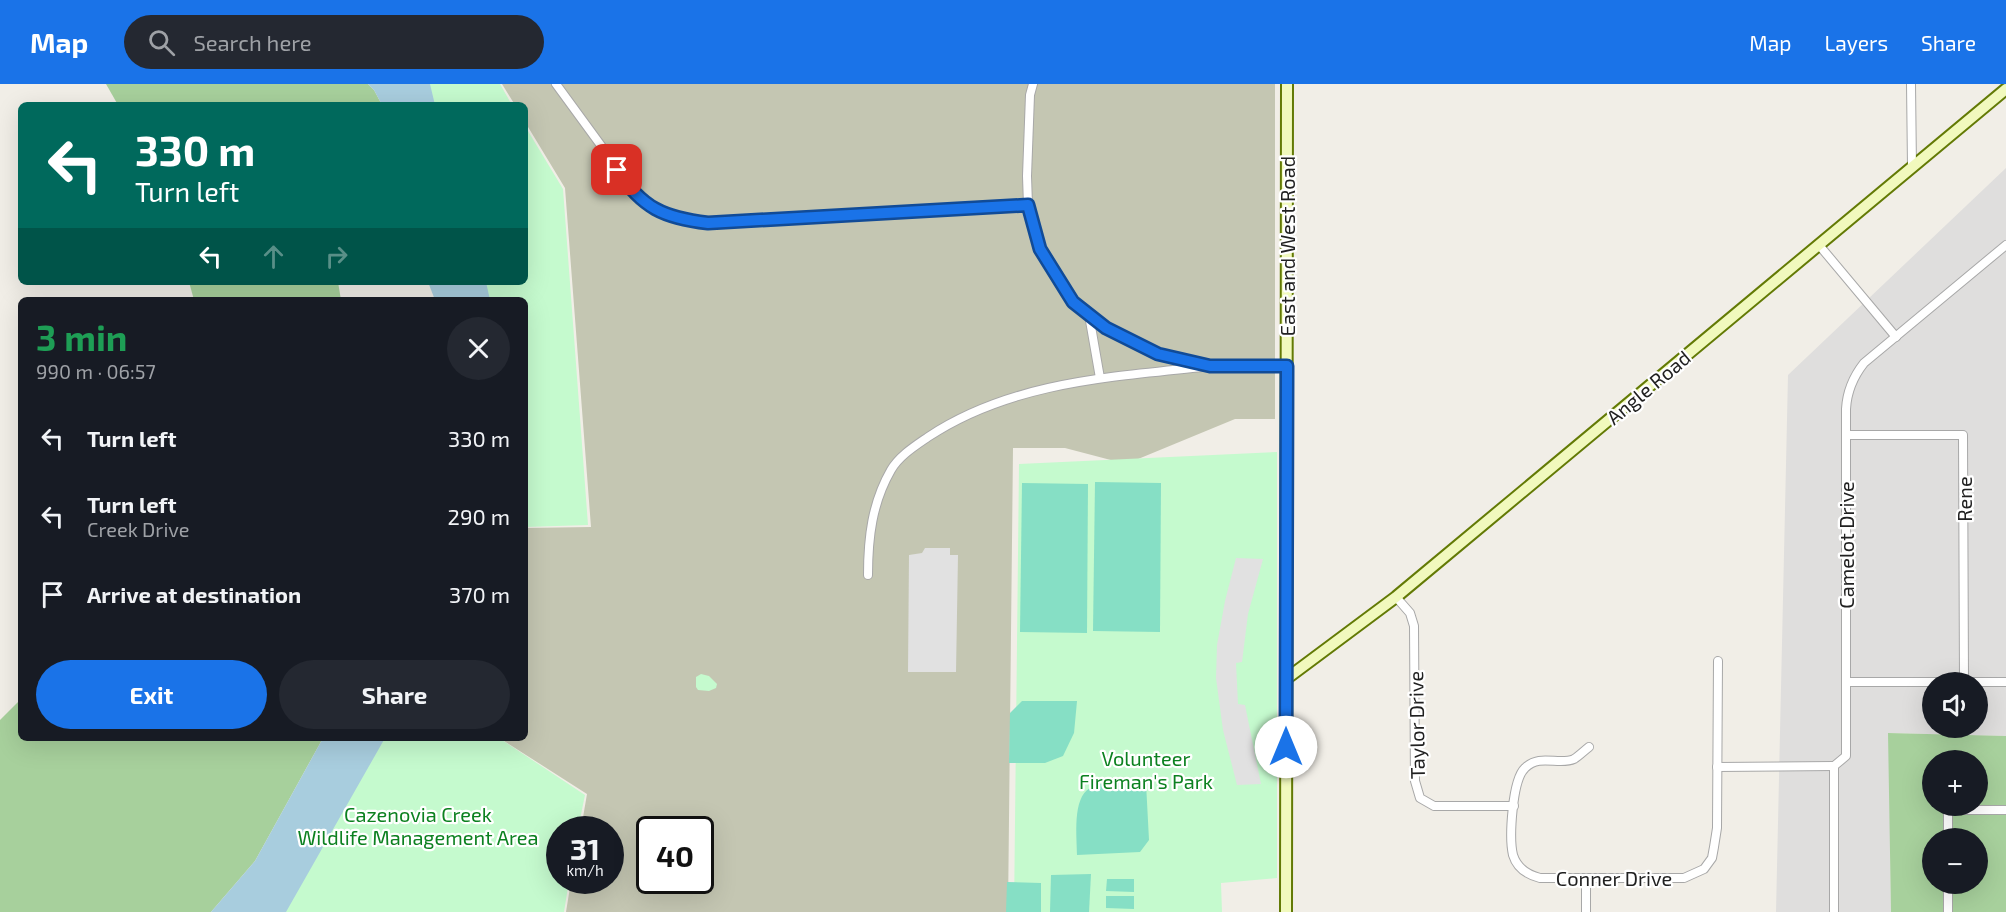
<!DOCTYPE html>
<html lang="en">
<head>
<meta charset="utf-8">
<style>
	:root { --surface:#171b24; --page:#242831; --text:#f1f3f6; --muted:#9ea1a6; --accent:#1a73e8 }
	body { margin:0; font-family:"Exo 2",sans-serif; background:var(--page); color:var(--text); height:100vh; display:flex; flex-direction:column; font-size:22px; white-space:nowrap }
	* { box-sizing:border-box; margin:0 }
	p { font-size:20px; color:var(--muted) }
	.icon { flex:none; width:33px; height:33px; fill:none; stroke:currentColor; stroke-width:2; stroke-linecap:round; stroke-linejoin:round }
	.map { position:relative; flex:1; overflow:hidden }
	.panel { position:absolute; left:18px; top:213px; width:510px; height:444px; display:flex; flex-direction:column; background:var(--surface); border-radius:9px; box-shadow:0 6px 24px #0002 }
	.panel>* { flex:none }
	.guide { position:absolute; left:18px; top:18px; width:510px; height:183px; border-radius:9px; box-shadow:0 6px 24px #0002; background:#00695c; color:#fff; overflow:hidden }
	.buttons { position:absolute; left:1922px; top:588px; display:grid; gap:12px }
	.buttons a { display:grid; place-items:center; width:66px; height:66px; border-radius:50%; background:var(--surface); box-shadow:0 6px 24px #0002; font-size:30px }
	.speed { position:absolute; left:546px; top:732px; display:flex; gap:12px; font-size:30px; font-weight:700; text-align:center }
	.speed>* { display:grid; place-content:center; width:78px; height:78px; border-radius:50%; background:var(--surface); box-shadow:0 6px 24px #0002; line-height:1 }
	.speed small { font-size:15px; font-weight:400 }
	.speed .limit { border:3px solid #111; border-radius:9px; background:#fff; color:#111 }
	.pin { position:absolute; display:grid; place-items:center; width:51px; height:51px; color:#fff; margin:-26px; border-radius:12px; box-shadow:0 3px 9px #0006 }
	.me { position:absolute; width:66px; margin:-33px; rotate:0deg; stroke-linejoin:round; filter:drop-shadow(0 0 4px #0008) }
	.turn { display:flex; align-items:center; gap:21px; height:126px; padding:0 18px; font-size:27px }
	.turn .icon { width:78px; height:78px; stroke-width:2.5 }
	.turn b { display:block; font-size:42px; line-height:51px }
	.lanes { display:flex; align-items:center; height:57px; padding:0 18px; background:#0003; justify-content:center; gap:30px; direction:ltr }
	.lanes .off { opacity:.35 }
	.round { display:grid; place-items:center; flex:none; width:63px; height:63px; border-radius:32px; background:var(--page) }
	.headline { display:flex; align-items:center; justify-content:space-between; height:102px; padding:0 18px }
	h1 { font-size:36px; font-weight:700; line-height:45px; color:#1e9e55 }
	.action { display:flex; gap:12px; margin-top:auto; padding:12px 18px }
	.action a { flex:1; height:69px; border-radius:36px; background:var(--accent); color:#fff; font-size:24px; font-weight:700; line-height:69px; text-align:center }
	.action a+a { background:var(--page); color:var(--text) }
	ul { padding:0; list-style:none }
	li { display:flex; align-items:center; gap:18px; height:78px; padding:0 18px }
	li div { flex:1 }
	li b { display:block; font-size:22px }
	li em { font-style:normal }
	header { display:flex; align-items:center; gap:36px; box-sizing:border-box; height:84px; padding:0 30px; background:var(--accent); color:#fff }
	header strong { font-size:28px }
	nav { display:flex; gap:33px; margin-inline-start:auto; font-size:21px }
	.search { width:420px; height:54px; background:var(--page); display:flex; align-items:center; gap:15px; box-sizing:border-box; padding:0 21px; border-radius:33px; color:var(--muted); font-size:22px }
	.map>svg:first-child { display:block }
</style>
</head>
<body>
<header>
<strong>Map</strong>
<div class="search"><svg class="icon" aria-label="search" viewBox="0 0 24 24"><circle cx="10" cy="10" r="6"/><path d="M15 15l6 6"/></svg>Search here</div>
<nav><a>Map</a><a>Layers</a><a>Share</a></nav>
</header>
<div class="map">
<svg width="2006" height="828" viewBox="0 0 2006 828">
	<rect width="100%" height="100%" fill="#f1eee7"/>
	<!-- residential -->
	<path fill="#dfdedd" fill-rule="evenodd" d="M2006 84V652L1889 649 1891 828H1776L1788 291ZM1932 598H1977V644H1932Z"/>
	<!-- construction -->
	<path fill="#c4c6b2" fill-rule="evenodd" d="M502 0H1275V335H1235L1126 380 1065 364H1013L1008 828H566L571 797 610 796V746L581 745 587 710 501 655 525 654V444L591 443 565 104 525 38V21H515ZM650 746H700V796H650Z"/>
	<!-- forest -->
	<g fill="#a7d09c" fill-rule="evenodd">
		<polygon points="106,0 368,0 374,6 382,21 118,21"/>
		<polygon points="189,198 338,198 341,216 194,216"/>
		<polygon points="21,615 21,654 323,654 255,777 211,828 0,828 0,636"/>
		<path d="M1888 649 2006 652V828H1891ZM1932 676H1977V722H1932ZM1932 754H1977V800H1932Z"/>
	</g>
	<!-- park -->
	<g fill="#c5face">
		<polygon points="405,0 500,0 512,21 412,21"/>
		<polygon points="525,42 563,105 588,441 525,443 525,216 470,216 467,198 525,198"/>
		<polygon points="1277,368 1277,794 1221,799 1222,828 1014,828 1019,380"/>
		<polygon points="701,590 709,592 717,600 716,604 709,607 698,606 696,603 696,593"/>
		<polygon points="361,654 499,654 585,711 578,745 560,746 560,796 569,797 564,828 251,828"/>
	</g>
	<!-- pitch -->
	<g fill="#86dfc5">
		<polygon points="1095,398 1161,399 1160,548 1093,547"/>
		<polygon points="1022,399 1088,400 1087,549 1020,548"/>
		<polygon points="1022,617 1077,617 1074,649 1063,672 1045,679 1009,679 1010,629"/>
		<path d="M1122 698 1146 699 1149 756 1140 768 1077 771C1077 753 1072 714 1090 704 1099 698 1111 699 1122 698Z"/>
		<polygon points="1091,790 1089,828 1050,828 1051,791"/>
		<polygon points="1107,795 1134,795 1134,808 1106,807"/>
		<polygon points="1007,798 1041,799 1041,828 1006,828"/>
		<polygon points="1106,812 1134,812 1134,825 1106,824"/>
	</g>
	<!-- parking -->
	<g fill="#e1e1e1">
		<polygon points="925,464 950,464 950,471 958,471 956,588 908,588 909,471 922,469"/>
		<polygon points="1236,474 1263,475 1248,530 1242,578 1236,579 1238,620 1245,621 1261,700 1237,701 1223,646 1216,594 1217,561 1225,517"/>
	</g>
	<!-- water -->
	<g fill="#a8cdde">
		<polygon points="368,0 430,0 435,21 382,21 374,6"/>
		<polygon points="428,198 486,198 490,216 435,216"/>
		<polygon points="323,654 385,654 286,828 211,828 255,777"/>
	</g>
	<g fill="none" stroke-linecap="round" stroke-linejoin="round">
		<defs>
			<g id="street">
				<polyline points="556,0 605,67 630,106 649,122 680,136 708,139 1028,121"/>
				<polyline points="1033,0 1030,11 1027,92 1028,121 1040,165 1073,218 1106,245 1158,270 1210,282 1287,282"/>
				<polyline points="1911,0 1912,83"/>
				<polyline points="1819,161 1896,253"/>
				<polyline points="1089,231 1100,294"/>
				<polyline points="1846,351 1963,351 1964,598"/>
				<path d="M868 491C868 454 872 419 891 386 899 372 915 362 928 353 1009 299 1108 293 1202 283"/>
				<polyline points="1396,513 1410,529 1414,542 1415,697 1420,714 1434,722 1514,722"/>
				<polyline points="1847,598 2006,598"/>
				<path d="M1589 663C1585 666 1579 672 1574 675 1559 682 1540 669 1525 684 1512 696 1509 754 1513 771 1517 784 1528 791 1540 794H1684L1704 785 1712 774 1714 763 1717 744 1718 577"/>
				<polyline points="1717,683 1834,682"/>
				<polyline points="1948,754 1948,726 2006,726"/>
				<polyline points="1586,795 1586,828"/>
				<path d="M1834 828V682L1846 672V325C1847 307 1853 293 1864 279L2006 161"/>
				<polyline points="1948,828 1948,800"/>
			</g>
			<g id="secondary">
				<polyline points="1286,595 1396,513 2006,5"/>
				<polyline points="1286,828 1287,0"/>
			</g>
		</defs>
		<!-- street casing -->
		<use href="#street" stroke="#a8a8a8" stroke-width="10"/>
		<!-- secondary casing -->
		<use href="#secondary" stroke="#637a05" stroke-width="14"/>
		<!-- street -->
		<use href="#street" stroke="#fff" stroke-width="8"/>
		<!-- secondary -->
		<use href="#secondary" stroke="#f1f9bd" stroke-width="10"/>
	</g>
	<g fill="none" stroke-linecap="round" stroke-linejoin="round">
		<defs>
			<path id="route" d="M617 86C642 124 664 134 708 139L1028 121 1040 165 1073 218 1106 244 1158 270 1210 282H1287L1286 663"/>
		</defs>
		<!-- route casing -->
		<use href="#route" stroke="#114b97" stroke-width="15"/>
		<!-- route -->
		<use href="#route" stroke="#1a73e8" stroke-width="10"/>
	</g>
	<g text-anchor="middle" dominant-baseline="central" stroke-width="4.5" stroke-linejoin="round" paint-order="stroke">
		<!-- street labels -->
		<g font-size="20" fill="#212121" stroke="#fff">
			<text transform="translate(1287 162) rotate(-90)">East and West Road</text>
			<text transform="translate(1648 303) rotate(-40)">Angle Road</text>
			<text transform="translate(1964 415) rotate(-90)">Rene</text>
			<text transform="translate(1846 461) rotate(-90)">Camelot Drive</text>
			<text transform="translate(1416 641) rotate(-91)">Taylor Drive</text>
			<text x="1614" y="794">Conner Drive</text>
		</g>
		<!-- park labels -->
		<g font-size="20" fill="#0c8120" stroke="#fff">
			<text x="1146" y="674">Volunteer<tspan x="1146" dy="23">Fireman's Park</tspan></text>
			<text x="418" y="730">Cazenovia Creek<tspan x="418" dy="23">Wildlife Management Area</tspan></text>
		</g>
	</g>
</svg>
<div class="buttons">
<a><svg class="icon" aria-label="sound" viewBox="0 0 24 24"><path d="M4 9h4l5-4v14l-5-4H4zM17 9q2 3 0 6"/></svg></a>
<a>+</a>
<a>−</a>
</div>
<div class="speed"><div>31<small>km/h</small></div><div class="limit">40</div></div>
<div class="pin" style="left:617px;top:86px;background:#d93025"><svg class="icon" aria-label="arrive" viewBox="0 0 24 24"><path d="M6 21V4h12l-3 4 3 4H6"/></svg></div>
<svg class="me" style="left:1286px;top:663px" viewBox="-20 -20 40 40"><circle r="19" fill="#fff"/><path d="M0-13L10 11 0 6-10 11z" fill="#1a73e8"/></svg>
<div class="guide">
<div class="turn"><svg class="icon" aria-label="left" viewBox="0 0 24 24"><path d="M17 20v-9H6M10 6l-5 5 5 5"/></svg><div><b>330 m</b>Turn left</div></div>
<div class="lanes"><svg class="icon" aria-label="left" viewBox="0 0 24 24"><path d="M17 20v-9H6M10 6l-5 5 5 5"/></svg><svg class="icon off" aria-label="ahead" viewBox="0 0 24 24"><path d="M12 20V5M6 11l6-6 6 6"/></svg><svg class="icon off" aria-label="right" viewBox="0 0 24 24"><path d="M7 20v-9h11M14 6l5 5-5 5"/></svg></div>
</div>
<section class="panel">
<div class="headline"><div><h1>3 min</h1><p>990 m · 06:57</p></div><a class="round"><svg class="icon" aria-label="close" viewBox="0 0 24 24"><path d="M6 6l12 12M18 6L6 18"/></svg></a></div>
<ul>
<li><svg class="icon" aria-label="left" viewBox="0 0 24 24"><path d="M17 20v-9H6M10 6l-5 5 5 5"/></svg><div><b>Turn left</b></div><em>330 m</em></li>
<li><svg class="icon" aria-label="left" viewBox="0 0 24 24"><path d="M17 20v-9H6M10 6l-5 5 5 5"/></svg><div><b>Turn left</b><p>Creek Drive</p></div><em>290 m</em></li>
<li><svg class="icon" aria-label="arrive" viewBox="0 0 24 24"><path d="M6 21V4h12l-3 4 3 4H6"/></svg><div><b>Arrive at destination</b></div><em>370 m</em></li>
</ul>
<div class="action"><a>Exit</a><a>Share</a></div>
</section>
</div>
</body>
</html>
